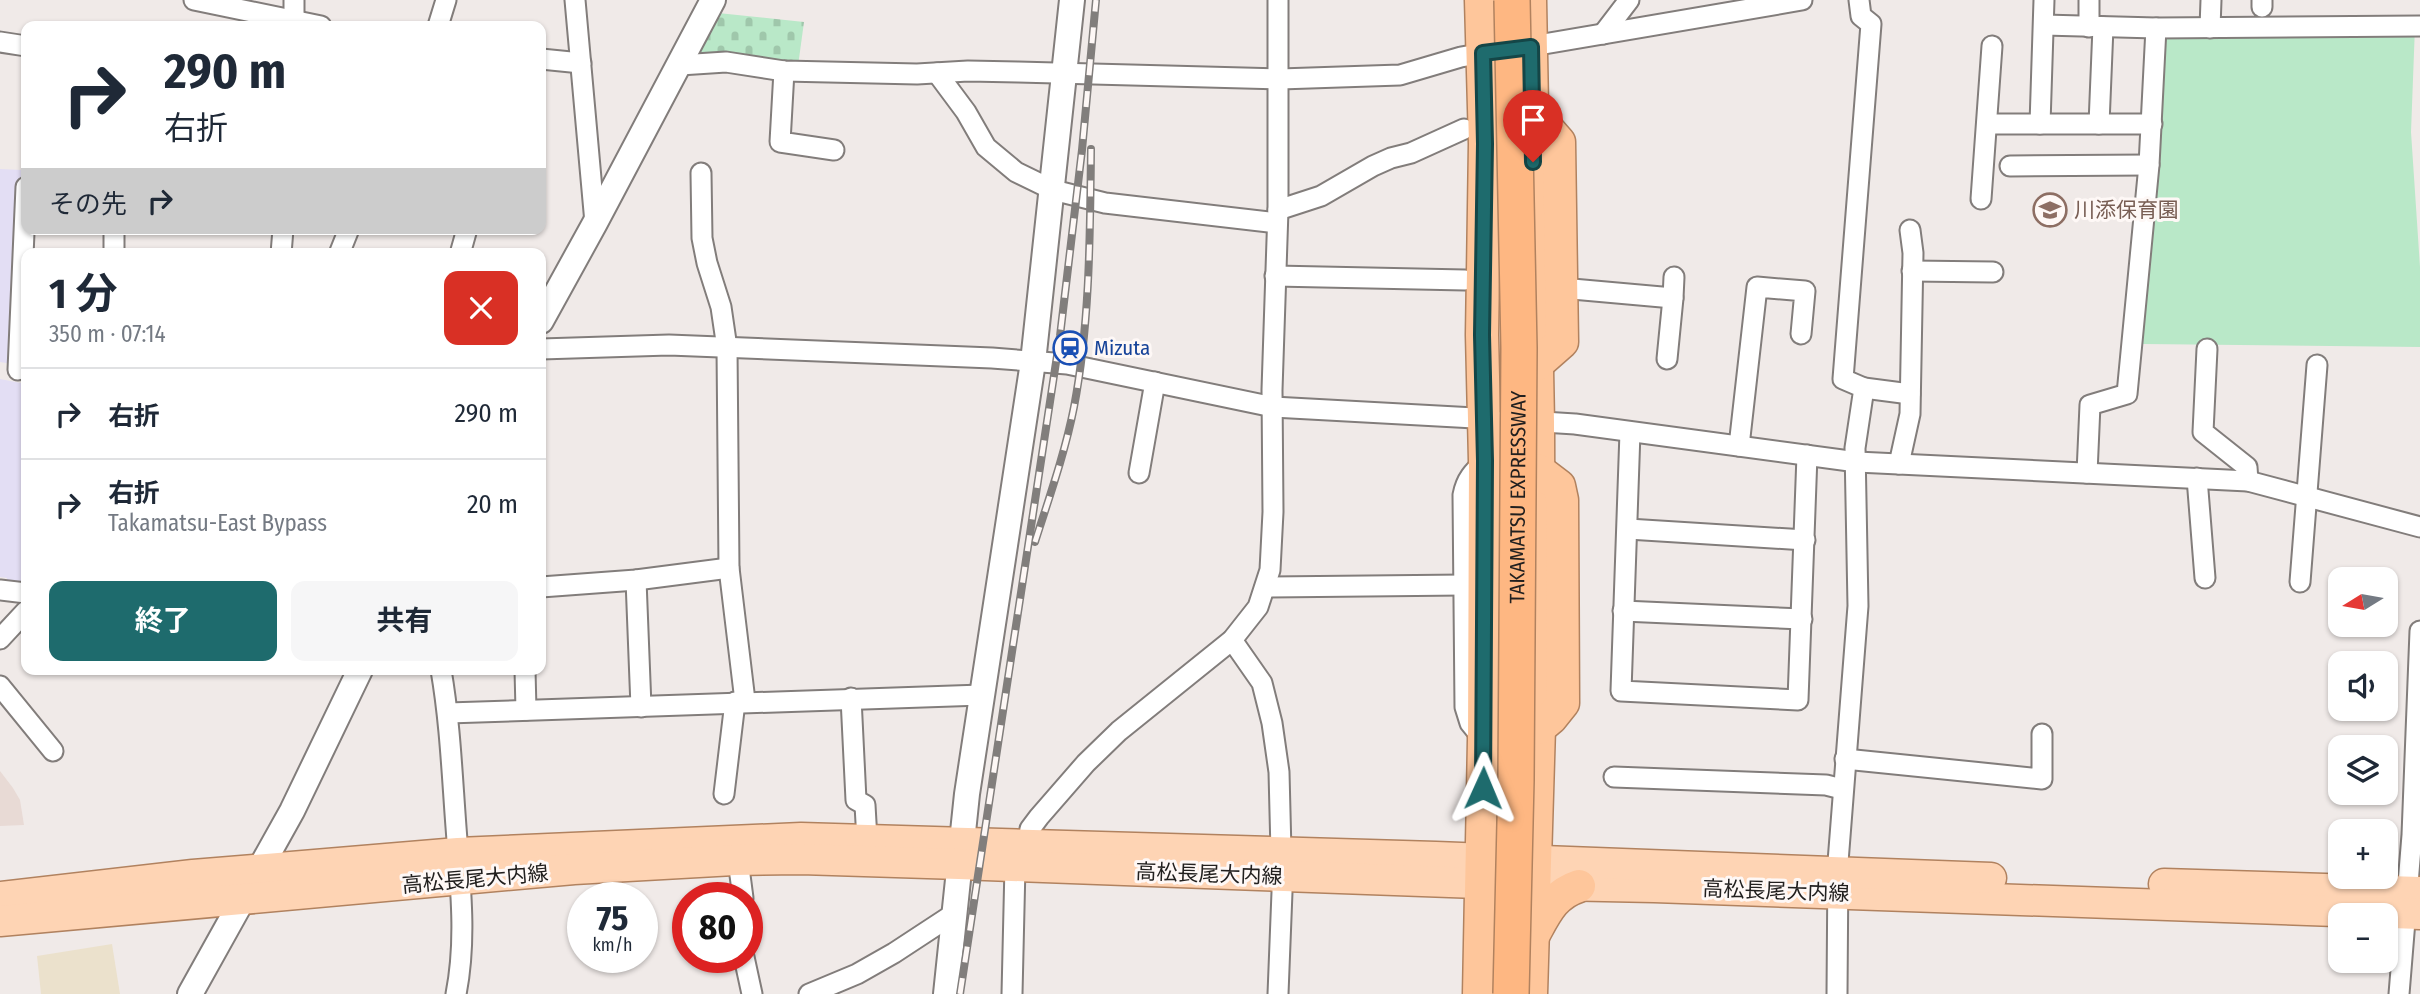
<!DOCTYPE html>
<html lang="ja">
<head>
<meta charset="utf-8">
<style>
	:root { --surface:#fff; --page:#f6f6f7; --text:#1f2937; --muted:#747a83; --line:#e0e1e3; --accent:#1e6b6d }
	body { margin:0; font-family:"Fira Sans Condensed","Noto Sans JP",sans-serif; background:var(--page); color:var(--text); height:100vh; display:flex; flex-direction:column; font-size:26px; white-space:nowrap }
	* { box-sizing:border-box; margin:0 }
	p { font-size:23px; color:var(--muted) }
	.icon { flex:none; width:38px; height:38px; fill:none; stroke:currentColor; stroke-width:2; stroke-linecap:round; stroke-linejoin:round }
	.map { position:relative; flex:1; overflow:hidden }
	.sheet { position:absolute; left:21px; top:248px; width:525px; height:427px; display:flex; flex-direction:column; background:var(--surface); border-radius:14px; box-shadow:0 2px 5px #0004 }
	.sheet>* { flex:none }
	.hud { position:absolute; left:21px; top:21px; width:525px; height:214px; border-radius:14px; box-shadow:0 2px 5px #0004; background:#fff; color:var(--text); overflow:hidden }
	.needle { width:46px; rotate:259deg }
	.buttons { position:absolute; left:2328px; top:567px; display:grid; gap:14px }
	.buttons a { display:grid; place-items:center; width:70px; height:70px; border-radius:14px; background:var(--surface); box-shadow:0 2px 5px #0004; font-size:35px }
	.speed { position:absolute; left:567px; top:882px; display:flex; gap:14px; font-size:35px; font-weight:700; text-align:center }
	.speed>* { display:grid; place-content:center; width:91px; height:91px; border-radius:50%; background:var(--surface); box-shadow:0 2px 5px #0004; line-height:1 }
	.speed small { font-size:18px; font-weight:400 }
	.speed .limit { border:10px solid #d22; background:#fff; color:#111 }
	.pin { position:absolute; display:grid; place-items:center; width:60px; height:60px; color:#fff; margin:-72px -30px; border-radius:50% 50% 50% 0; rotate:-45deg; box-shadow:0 0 7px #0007 }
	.pin .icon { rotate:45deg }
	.me { position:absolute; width:77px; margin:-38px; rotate:1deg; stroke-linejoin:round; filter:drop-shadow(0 0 5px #0008) }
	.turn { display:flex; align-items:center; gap:24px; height:147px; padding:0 28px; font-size:32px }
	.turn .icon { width:91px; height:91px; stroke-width:2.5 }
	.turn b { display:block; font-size:49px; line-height:60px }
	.then { display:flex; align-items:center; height:66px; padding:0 28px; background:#0003; gap:14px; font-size:26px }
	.round { display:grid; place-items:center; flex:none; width:74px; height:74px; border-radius:14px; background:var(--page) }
	.overview { display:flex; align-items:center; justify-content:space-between; height:119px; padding:0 28px }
	h1 { font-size:42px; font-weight:700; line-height:52px }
	.cta { display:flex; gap:14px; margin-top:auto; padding:14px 28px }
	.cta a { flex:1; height:80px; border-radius:14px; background:var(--accent); color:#fff; font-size:28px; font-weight:700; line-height:80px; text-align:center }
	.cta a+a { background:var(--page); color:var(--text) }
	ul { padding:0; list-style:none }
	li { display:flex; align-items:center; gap:21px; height:91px; padding:0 28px; border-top:2px solid var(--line) }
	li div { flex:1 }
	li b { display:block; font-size:26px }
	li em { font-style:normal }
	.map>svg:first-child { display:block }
</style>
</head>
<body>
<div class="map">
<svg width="2420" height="994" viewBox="0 0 2420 994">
	<defs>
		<pattern id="cemetery-stones" width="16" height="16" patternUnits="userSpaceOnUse" patternTransform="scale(1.75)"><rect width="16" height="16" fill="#b9e8c8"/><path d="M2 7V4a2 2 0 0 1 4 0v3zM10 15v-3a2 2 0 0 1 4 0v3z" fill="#9fc7ab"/></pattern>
	</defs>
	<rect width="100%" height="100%" fill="#f0eae8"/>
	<!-- built -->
	<polygon fill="#e8dad5" points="0,771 13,788 20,800 24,825 0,826"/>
	<!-- education -->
	<g fill="#e3def4">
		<polygon points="0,169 22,170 12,364 0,362"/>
		<polygon points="0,379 26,384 26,583 7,583 7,578 0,577"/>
	</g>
	<!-- medical -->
	<polygon fill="#ebe1cc" points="112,944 120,994 41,994 37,956"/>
	<!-- cemetery -->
	<polygon fill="url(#cemetery-stones)" points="718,13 804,22 798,66 694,60"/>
	<!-- garden -->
	<polygon fill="#b9e8c8" points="2415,26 2411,132 2420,267 2420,347 2143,344 2161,28"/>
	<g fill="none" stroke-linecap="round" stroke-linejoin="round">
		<defs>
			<g id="minor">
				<polyline points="194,0 321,26"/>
				<polyline points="294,0 294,22"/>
				<polyline points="575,0 595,223"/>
				<polyline points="2262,7 2262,0"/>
				<polyline points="2044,25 2156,28 2420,26"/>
				<polyline points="438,26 446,0"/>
				<polyline points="2089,27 2089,0"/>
				<polyline points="2210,28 2211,0"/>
				<polyline points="1603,34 1629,0"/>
				<polyline points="0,42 26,46"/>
				<polyline points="1520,48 1802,0"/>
				<polyline points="541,59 581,63"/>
				<polyline points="680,65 726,62 784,71 917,74 968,71 1018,72 1280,79 1400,75 1461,57 1490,52"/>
				<polyline points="784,71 780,142 834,150"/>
				<polyline points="937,73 966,112 986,147 1016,172 1053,190 1105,203 1277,223"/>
				<polyline points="1987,124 2152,124"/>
				<polyline points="2040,124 2044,0"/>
				<polyline points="2099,124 2103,27"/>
				<polyline points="2010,166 2149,165"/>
				<polyline points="701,173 702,238 707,263 721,307 727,348 729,568 745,701"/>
				<polyline points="1981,199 1992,46"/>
				<polyline points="1278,210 1321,196 1373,166 1391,158 1411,153 1464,129"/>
				<polyline points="114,229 114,254"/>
				<polyline points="281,254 283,229"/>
				<polyline points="339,254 349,229"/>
				<polyline points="460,254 467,229"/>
				<polyline points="1912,271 1993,272"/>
				<polyline points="1275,276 1465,280"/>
				<polyline points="1561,288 1673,298 1674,277"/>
				<polyline points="541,349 669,345 992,358 1067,364 1273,407 1493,419"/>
				<polyline points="2207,349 2203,432 2247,467 2248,481"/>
				<polyline points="1667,359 1673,298"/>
				<polyline points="18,370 26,187"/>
				<polyline points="1864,388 1910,394"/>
				<polyline points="1527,421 1575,424 1857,462 2248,481 2420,527"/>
				<polyline points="1630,432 1621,691 1798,700 1807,455"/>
				<polyline points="1739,446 1757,287 1805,291 1801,334"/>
				<polyline points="1899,464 1910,414 1913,253 1910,230"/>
				<polyline points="1139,473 1155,382"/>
				<polyline points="2087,473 2090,405 2127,394 2149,165 2156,28"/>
				<polyline points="2197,478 2205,578"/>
				<polyline points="1628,529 1805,540"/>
				<polyline points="636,580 641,707"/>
				<polyline points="2300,582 2317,365"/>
				<polyline points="541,587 636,580 729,568"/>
				<polyline points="1265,587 1464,585"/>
				<polyline points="0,590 26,593"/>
				<polyline points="1623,611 1802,619"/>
				<polyline points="0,639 26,611"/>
				<polyline points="1232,640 1262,683 1272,723 1279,772 1282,892 1278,994"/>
				<path d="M441 670C450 722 452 774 456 827 460 882 467 939 456 994"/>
				<polyline points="525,670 526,710"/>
				<polyline points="0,686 53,751"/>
				<polyline points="851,698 856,800 865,805 867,840"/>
				<polyline points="448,713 982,695"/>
				<path d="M1483 739 1470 723 1465 707 1463 495C1466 479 1473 472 1485 461"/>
				<polyline points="1845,759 2042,779 2042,734"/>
				<polyline points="1614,777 1826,785 1842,789"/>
				<polyline points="724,794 735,702"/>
				<polyline points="1028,845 1030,829 1039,817 1086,763 1119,731 1232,640 1258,607 1270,570 1273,512 1272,390 1278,210 1278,0"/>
				<polyline points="738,860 743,898"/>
				<polyline points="744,957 752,994"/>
				<polyline points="809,994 857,974 894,953 955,913"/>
				<polyline points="1012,994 1015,866"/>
				<polyline points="1837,994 1838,862 1858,606 1855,448 1864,388 1843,379 1871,24 1861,16 1859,0"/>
				<polyline points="2399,994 2412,835 2420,631"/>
			</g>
			<g id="tertiary">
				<polyline points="541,321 595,223 713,0"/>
				<polyline points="190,994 292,811 360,670"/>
				<polyline points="946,994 967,794 1033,362 1072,0"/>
			</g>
			<g id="primary">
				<polyline points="2164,884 2420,892"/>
				<polyline points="1555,885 1654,887 2420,914"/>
				<polyline points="0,897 193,875 458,853 801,838 1436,857 1991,878"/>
				<polyline points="0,921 574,869 734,860 801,859 959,864 1505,884"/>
			</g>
			<g id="trunk">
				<polyline points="1530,0 1538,422 1539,728 1531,994"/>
				<polyline points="1532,111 1559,142 1562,342 1537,364"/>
				<polyline points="1538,470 1559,486 1562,500 1563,703 1551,718 1539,728"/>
				<path d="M1534 934C1546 912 1554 894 1579 886"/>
				<polyline points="1479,994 1484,740 1485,461 1482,335 1485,144 1481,0"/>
			</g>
		</defs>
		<!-- minor casing -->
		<use href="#minor" stroke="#827d7b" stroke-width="23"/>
		<!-- tertiary casing -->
		<use href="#tertiary" stroke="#827d7b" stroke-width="28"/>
		<!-- primary casing -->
		<use href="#primary" stroke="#b1825f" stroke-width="33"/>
		<!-- trunk casing -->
		<use href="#trunk" stroke="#b1825f" stroke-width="35"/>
		<!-- minor -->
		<use href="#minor" stroke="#fff" stroke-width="19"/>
		<!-- tertiary -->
		<use href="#tertiary" stroke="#fff" stroke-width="24"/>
		<!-- primary -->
		<use href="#primary" stroke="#fed4b4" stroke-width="30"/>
		<!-- trunk -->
		<use href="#trunk" stroke="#fec69b" stroke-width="32"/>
		<defs>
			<g id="rail">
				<path d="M1035 542C1049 498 1065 453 1074 407 1090 323 1090 235 1091 149"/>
				<polyline points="960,994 1060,336 1082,150 1096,0"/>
			</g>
		</defs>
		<!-- rail casing -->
		<use href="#rail" stroke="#817e7c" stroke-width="8"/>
		<!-- rail -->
		<use href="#rail" stroke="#fef8f6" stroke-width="5" stroke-dasharray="16" stroke-linecap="butt"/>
		<defs>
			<g id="motorway-bridge">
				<path id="s1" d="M1511 994 1516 780 1519 348 1512 0"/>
			</g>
		</defs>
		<!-- motorway-bridge casing -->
		<use href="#motorway-bridge" stroke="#b1825f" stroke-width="38" stroke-linecap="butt"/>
		<!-- motorway-bridge -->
		<use href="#motorway-bridge" stroke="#feb782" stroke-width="35"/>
	</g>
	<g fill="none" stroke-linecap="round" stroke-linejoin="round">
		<defs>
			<polyline id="route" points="1483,788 1485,461 1482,335 1485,144 1483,53 1531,47 1533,162"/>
		</defs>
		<!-- route casing -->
		<use href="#route" stroke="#144647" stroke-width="18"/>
		<!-- route -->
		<use href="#route" stroke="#1e6b6d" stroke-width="12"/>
	</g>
	<!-- icons -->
	<defs>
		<symbol id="school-ring" viewBox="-11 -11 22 22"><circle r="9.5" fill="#fef8f6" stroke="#8d6e63" stroke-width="1.5"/><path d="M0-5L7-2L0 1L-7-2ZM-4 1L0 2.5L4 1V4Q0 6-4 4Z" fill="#8d6e63"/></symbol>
		<symbol id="station-ring" viewBox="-11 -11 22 22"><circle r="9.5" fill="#fef8f6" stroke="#1a4fb4" stroke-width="1.5"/><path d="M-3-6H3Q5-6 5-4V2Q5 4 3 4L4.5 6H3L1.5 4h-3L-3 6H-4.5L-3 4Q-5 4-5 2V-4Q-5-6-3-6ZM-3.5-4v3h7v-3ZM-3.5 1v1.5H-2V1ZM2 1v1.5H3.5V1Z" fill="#1a4fb4"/></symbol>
	</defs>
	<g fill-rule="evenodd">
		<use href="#school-ring" x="2031" y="191" width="38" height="38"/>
		<use href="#station-ring" x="1051" y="329" width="38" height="38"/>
	</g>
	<g text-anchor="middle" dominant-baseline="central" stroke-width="6" stroke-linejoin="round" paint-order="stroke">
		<!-- education labels -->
		<g font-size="21" fill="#785e54" stroke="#fef8f6" text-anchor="start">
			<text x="2074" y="210">川添保育園</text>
		</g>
		<!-- transit labels -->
		<g font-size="21" fill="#164399" stroke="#fef8f6" text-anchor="start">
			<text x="1094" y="348">Mizuta</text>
		</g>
		<!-- street labels -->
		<g font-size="21" fill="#22201f" stroke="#fef8f6">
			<text stroke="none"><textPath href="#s1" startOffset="497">TAKAMATSU EXPRESSWAY</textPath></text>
			<text transform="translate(1209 874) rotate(2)">高松長尾大内線</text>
			<text transform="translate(475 879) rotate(-5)">高松長尾大内線</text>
			<text transform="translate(1776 891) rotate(2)">高松長尾大内線</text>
		</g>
	</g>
</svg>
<div class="buttons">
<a><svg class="needle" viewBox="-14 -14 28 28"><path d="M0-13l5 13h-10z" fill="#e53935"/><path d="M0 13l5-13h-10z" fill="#747a83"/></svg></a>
<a><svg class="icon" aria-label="sound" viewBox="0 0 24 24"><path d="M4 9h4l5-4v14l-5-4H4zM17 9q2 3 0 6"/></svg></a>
<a><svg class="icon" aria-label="layers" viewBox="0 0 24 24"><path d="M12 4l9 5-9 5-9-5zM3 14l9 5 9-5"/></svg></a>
<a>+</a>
<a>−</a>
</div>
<div class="speed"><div>75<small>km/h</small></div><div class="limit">80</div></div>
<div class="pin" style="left:1533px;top:162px;background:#d93025"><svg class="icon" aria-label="arrive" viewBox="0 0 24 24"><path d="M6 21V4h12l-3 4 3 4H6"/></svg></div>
<svg class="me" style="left:1483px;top:788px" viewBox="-20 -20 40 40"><path d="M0-17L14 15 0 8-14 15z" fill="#1e6b6d" stroke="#fff" stroke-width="4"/></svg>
<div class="hud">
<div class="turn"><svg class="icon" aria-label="right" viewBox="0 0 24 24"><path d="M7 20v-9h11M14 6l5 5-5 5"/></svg><div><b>290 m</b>右折</div></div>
<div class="then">その先<svg class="icon" aria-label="right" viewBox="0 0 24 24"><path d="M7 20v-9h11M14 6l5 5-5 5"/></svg></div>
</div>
<section class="sheet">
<div class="overview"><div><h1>1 分</h1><p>350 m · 07:14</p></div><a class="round" style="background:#d93025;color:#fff"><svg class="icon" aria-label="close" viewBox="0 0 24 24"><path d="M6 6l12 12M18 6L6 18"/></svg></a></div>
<ul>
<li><svg class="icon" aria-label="right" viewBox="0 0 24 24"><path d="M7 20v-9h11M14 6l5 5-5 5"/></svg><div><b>右折</b></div><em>290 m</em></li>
<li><svg class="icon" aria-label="right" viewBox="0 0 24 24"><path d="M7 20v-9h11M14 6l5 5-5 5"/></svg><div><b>右折</b><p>Takamatsu-East Bypass</p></div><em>20 m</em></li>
</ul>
<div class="cta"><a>終了</a><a>共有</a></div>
</section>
</div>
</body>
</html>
